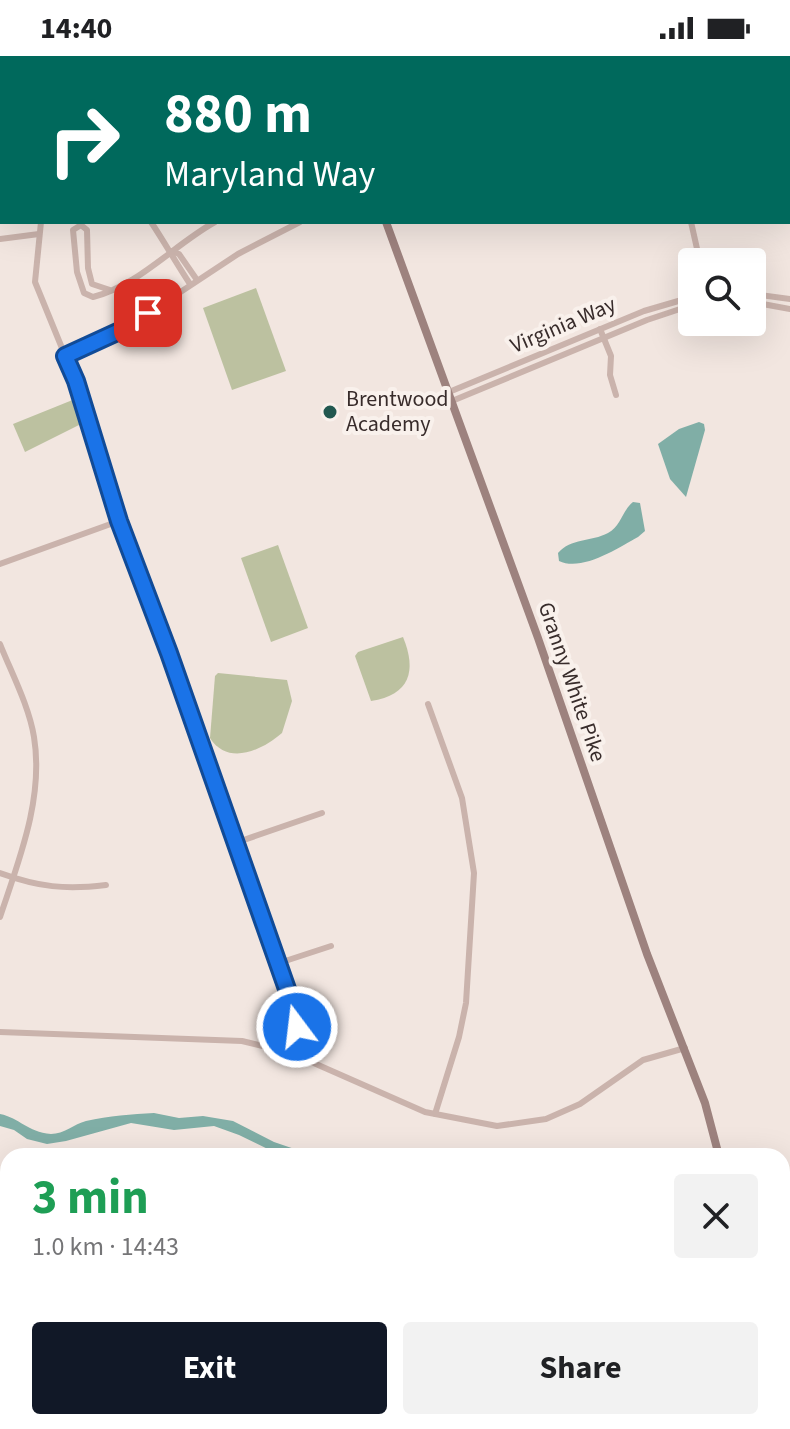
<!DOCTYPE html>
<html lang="en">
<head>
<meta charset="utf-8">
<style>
	:root { --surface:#fff; --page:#f2f2f2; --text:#202124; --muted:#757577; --accent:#111827 }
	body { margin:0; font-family:"Source Sans 3",sans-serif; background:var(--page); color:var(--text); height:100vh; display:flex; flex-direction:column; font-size:30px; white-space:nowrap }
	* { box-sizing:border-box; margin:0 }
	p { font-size:26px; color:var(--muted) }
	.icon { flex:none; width:44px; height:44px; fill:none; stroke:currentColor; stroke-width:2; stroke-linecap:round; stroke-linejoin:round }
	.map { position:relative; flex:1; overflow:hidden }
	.details { position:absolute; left:0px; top:1092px; width:790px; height:282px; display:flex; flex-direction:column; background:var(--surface); border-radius:24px 24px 0 0; box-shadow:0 8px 32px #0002 }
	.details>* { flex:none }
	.hud { position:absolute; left:0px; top:0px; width:790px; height:168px; box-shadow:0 8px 32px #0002; background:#00695c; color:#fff; overflow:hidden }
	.fabs { position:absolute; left:678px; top:192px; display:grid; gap:16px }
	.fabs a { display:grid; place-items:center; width:88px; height:88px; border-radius:8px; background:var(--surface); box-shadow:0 8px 32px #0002; font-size:40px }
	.pin { position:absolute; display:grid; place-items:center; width:68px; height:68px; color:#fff; margin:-34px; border-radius:16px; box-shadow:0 4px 12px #0006 }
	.me { position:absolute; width:88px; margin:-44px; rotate:345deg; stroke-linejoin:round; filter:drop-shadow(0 0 6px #0008) }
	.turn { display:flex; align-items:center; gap:28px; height:168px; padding:0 32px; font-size:36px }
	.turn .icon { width:104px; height:104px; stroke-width:2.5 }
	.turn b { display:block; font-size:56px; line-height:68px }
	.round { display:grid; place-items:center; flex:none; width:84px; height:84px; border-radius:8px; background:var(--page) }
	.headline { display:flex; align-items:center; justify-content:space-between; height:136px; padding:0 32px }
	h1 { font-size:48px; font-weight:700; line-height:60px; color:#1e9e55 }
	.cta { display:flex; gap:16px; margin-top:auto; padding:16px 32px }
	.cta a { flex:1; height:92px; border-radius:8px; background:var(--accent); color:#fff; font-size:32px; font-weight:700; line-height:92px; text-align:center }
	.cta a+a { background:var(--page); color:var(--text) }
	.status { display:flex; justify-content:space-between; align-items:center; height:56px; padding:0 40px; background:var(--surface); direction:ltr }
	.status svg { height:22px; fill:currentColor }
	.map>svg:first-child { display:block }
</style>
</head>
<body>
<div class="status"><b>14:40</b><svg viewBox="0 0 49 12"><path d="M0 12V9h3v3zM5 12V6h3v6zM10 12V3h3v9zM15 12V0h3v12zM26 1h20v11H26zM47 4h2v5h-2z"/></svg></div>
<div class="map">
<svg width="790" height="1373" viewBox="0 0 790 1373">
	<rect width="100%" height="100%" fill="#f2e6e0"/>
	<!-- green -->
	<g fill="#bcc1a0">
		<polygon points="256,232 286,315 232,334 203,252"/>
		<polygon points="75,343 83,367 25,396 13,368"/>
		<polygon points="278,489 308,572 271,586 241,502"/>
		<path d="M403 581C417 615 410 639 371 645L355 600 358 596Z"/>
		<path d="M218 617 287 624 292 645 282 677C261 695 228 710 210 682L215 620Z"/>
	</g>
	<!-- water -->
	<g fill="#80aea6">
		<polygon points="699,366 704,368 705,374 686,441 670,423 658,388 679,373"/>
		<path d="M633 446 640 447 645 475 638 481C618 492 582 516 559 505L558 497C571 482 591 486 608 477 621 470 622 455 633 446Z"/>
		<path d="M154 1057 179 1062 203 1060 233 1065 274 1086 315 1100H282L239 1079 214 1070 174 1074 131 1067 66 1085 47 1088 27 1083 14 1074 0 1070V1058C20 1062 27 1076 51 1078 64 1078 74 1068 86 1065 109 1060 132 1058 154 1057Z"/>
	</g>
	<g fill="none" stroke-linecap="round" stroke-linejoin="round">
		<!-- minor -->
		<g stroke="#cab3ac" stroke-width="6">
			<polyline points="478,0 478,2"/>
			<polyline points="628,0 629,2"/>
			<polyline points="73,2 73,0"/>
			<polyline points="0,110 2,111"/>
			<polyline points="41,166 35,226 75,324 119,465 169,597 287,933 297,971 291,997"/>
			<path d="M151 166C165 187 176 207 190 228"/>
			<polyline points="691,166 700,206"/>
			<polyline points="0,183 39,178"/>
			<polyline points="171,195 179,198 197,224"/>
			<path d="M110 234 92 228 88 212 87 174 81 169 73 174 77 216 84 237 93 241C138 230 175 188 215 166"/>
			<polyline points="752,238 790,243"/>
			<polyline points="752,246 790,253"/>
			<polyline points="600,273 611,300 610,319 616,339"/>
			<polyline points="65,300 126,272 238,198 300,166"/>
			<polyline points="449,336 644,255 692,241"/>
			<polyline points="452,345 647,264 692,249"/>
			<polyline points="0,508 119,465"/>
			<path d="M0 588C12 618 29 650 34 681 44 742 19 804 0 861"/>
			<polyline points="428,648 462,742 474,817 466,947 459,981 435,1058"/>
			<polyline points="235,787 322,757"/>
			<path d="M0 817C39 831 65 834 106 829"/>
			<polyline points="276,908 331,890"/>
			<polyline points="0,976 242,985 291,997 425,1056 497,1070 546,1063 580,1048 643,1004 685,992"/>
			<polyline points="0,1213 5,1206"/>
			<polyline points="782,1254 790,1255"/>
			<polyline points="94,1366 95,1373"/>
			<polyline points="314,1366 335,1373"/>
			<polyline points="550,1366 551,1373"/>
			<polyline points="300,1373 303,1366"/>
		</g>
		<!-- tertiary -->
		<polyline stroke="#cab3ac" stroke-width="7" points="0,1320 8,1326"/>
		<!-- secondary -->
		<g stroke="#9d827e" stroke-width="8">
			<polyline points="324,0 325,2"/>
			<polyline points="694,2 700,0"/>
			<polyline points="724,2 730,0"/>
			<polyline points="386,166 538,582 647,898 705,1047 719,1100"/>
			<polyline points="731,1366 732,1373"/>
		</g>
	</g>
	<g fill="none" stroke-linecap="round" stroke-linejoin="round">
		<defs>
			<polyline id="route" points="148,257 126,272 65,300 76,325 119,465 169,597 287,933 297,971"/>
		</defs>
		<!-- route casing -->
		<use href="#route" stroke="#114b97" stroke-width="20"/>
		<!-- route -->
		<use href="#route" stroke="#1a73e8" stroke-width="14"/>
	</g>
	<!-- markers -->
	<circle fill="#225850" stroke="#f9f1ec" stroke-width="3" cx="330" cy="356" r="8"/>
	<g text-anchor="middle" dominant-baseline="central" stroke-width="8" stroke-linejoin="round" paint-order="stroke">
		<!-- street labels -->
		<g font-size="22" fill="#382c2b" stroke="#f9f1ec">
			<text transform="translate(563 269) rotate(-23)">Virginia Way</text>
			<text transform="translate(572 626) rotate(71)">Granny White Pike</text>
		</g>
		<!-- poi labels -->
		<g font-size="22" fill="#382c2b" stroke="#f9f1ec" text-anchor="start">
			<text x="346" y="343">Brentwood<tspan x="346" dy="25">Academy</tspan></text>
		</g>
	</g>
</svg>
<div class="fabs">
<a><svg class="icon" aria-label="search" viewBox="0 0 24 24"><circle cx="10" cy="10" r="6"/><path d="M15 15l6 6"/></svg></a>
</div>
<div class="pin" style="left:148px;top:257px;background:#d93025"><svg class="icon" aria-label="arrive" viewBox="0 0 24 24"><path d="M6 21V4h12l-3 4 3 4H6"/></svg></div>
<svg class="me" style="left:297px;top:971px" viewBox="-20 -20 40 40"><circle r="17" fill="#1a73e8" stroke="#fff" stroke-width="3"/><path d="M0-11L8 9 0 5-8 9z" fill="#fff"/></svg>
<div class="hud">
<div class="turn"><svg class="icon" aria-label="right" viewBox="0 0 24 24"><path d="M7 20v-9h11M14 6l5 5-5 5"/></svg><div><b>880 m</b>Maryland Way</div></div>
</div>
<section class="details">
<div class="headline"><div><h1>3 min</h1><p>1.0 km · 14:43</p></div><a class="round"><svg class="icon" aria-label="close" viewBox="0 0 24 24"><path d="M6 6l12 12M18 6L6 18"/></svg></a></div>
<div class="cta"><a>Exit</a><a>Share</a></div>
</section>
</div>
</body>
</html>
